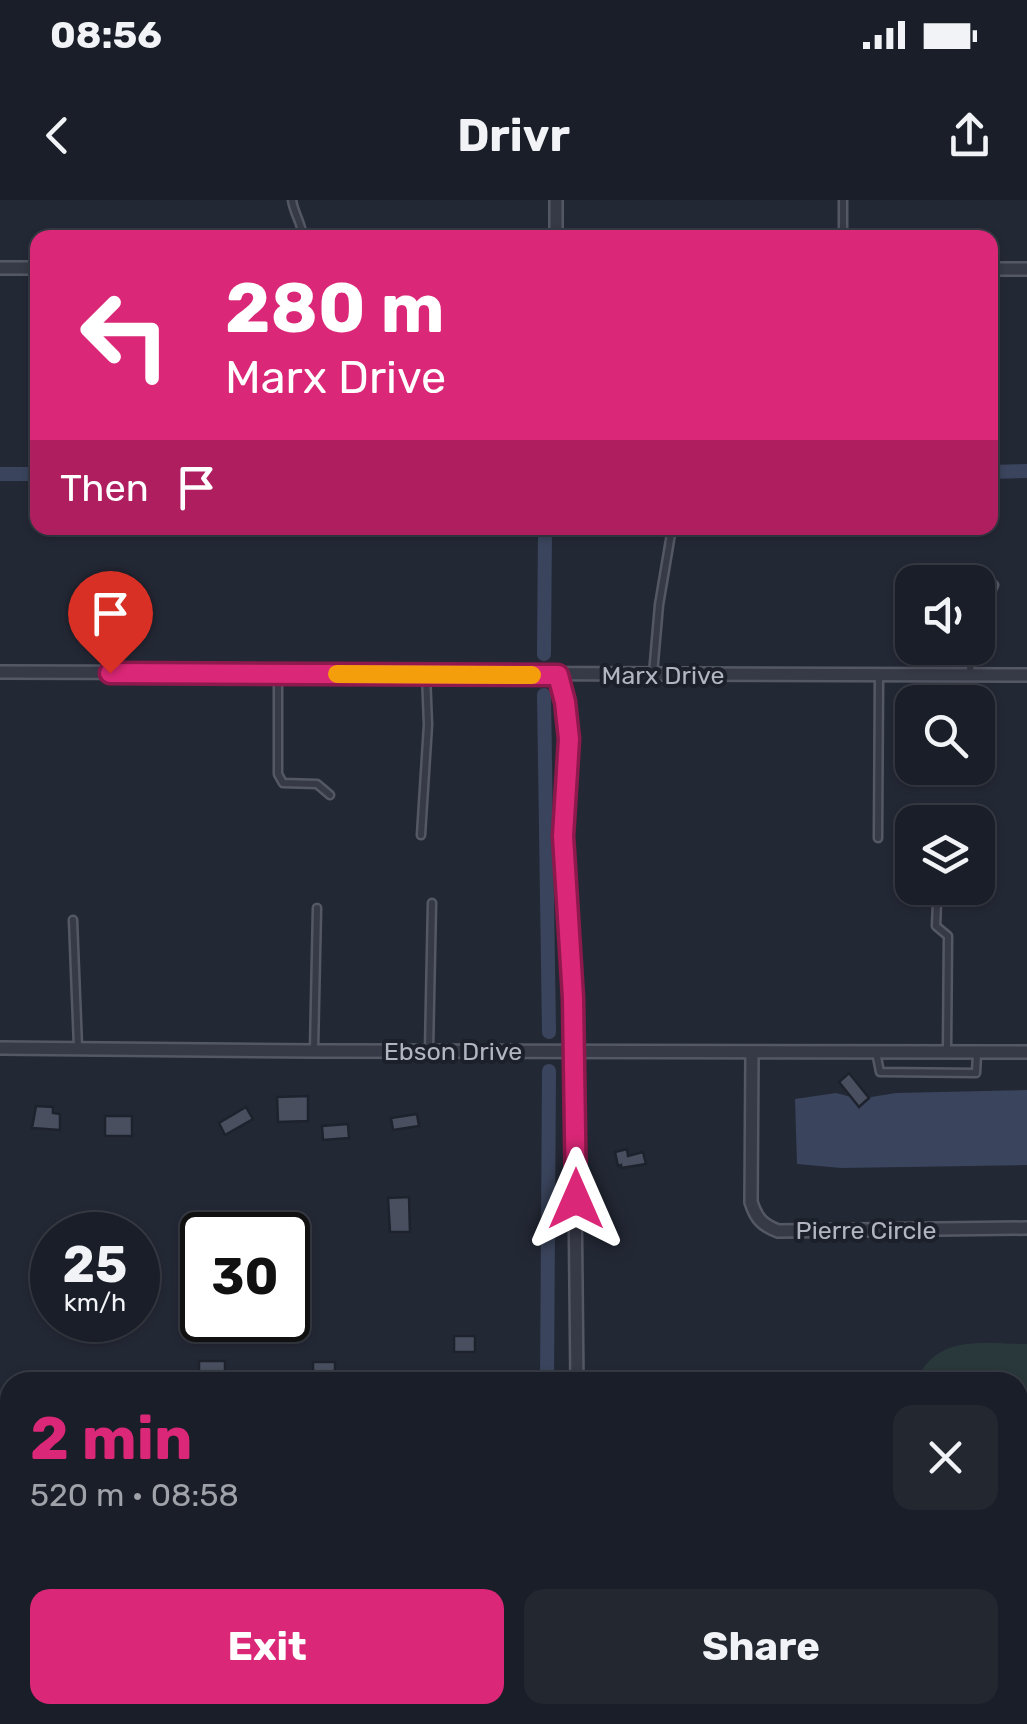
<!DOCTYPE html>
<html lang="en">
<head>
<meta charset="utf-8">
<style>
	:root { --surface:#1a1e28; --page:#232730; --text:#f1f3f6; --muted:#9fa2a8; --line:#383c45; --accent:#db2777 }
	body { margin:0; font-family:Rubik,sans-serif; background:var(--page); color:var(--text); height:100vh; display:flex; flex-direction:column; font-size:38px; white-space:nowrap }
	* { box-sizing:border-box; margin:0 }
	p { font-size:32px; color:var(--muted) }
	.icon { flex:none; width:55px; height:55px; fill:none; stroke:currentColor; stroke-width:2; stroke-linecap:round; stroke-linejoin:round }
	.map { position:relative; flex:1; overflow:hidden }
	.details { position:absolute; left:0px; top:1172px; width:1028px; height:352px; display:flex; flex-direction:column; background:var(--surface); border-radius:30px 30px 0 0; box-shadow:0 2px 8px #0004,0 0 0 2px var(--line) }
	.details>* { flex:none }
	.guide { position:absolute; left:30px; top:30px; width:968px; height:305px; border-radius:20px; box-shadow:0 2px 8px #0004,0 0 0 2px var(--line); background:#db2777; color:#fff; overflow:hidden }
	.buttons { position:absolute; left:895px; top:365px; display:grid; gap:20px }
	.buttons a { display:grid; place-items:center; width:100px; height:100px; border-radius:20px; background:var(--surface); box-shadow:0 2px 8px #0004,0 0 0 2px var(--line); font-size:50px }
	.speed { position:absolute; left:30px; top:1012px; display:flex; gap:20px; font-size:50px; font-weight:700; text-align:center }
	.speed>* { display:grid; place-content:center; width:130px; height:130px; border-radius:50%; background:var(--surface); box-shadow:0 2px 8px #0004,0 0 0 2px var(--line); line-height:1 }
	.speed small { font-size:25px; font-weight:400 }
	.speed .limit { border:5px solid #111; border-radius:15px; background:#fff; color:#111 }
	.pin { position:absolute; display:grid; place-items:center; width:85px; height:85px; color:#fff; margin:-102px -42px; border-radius:50% 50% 50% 0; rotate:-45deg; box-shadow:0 0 10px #0007 }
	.pin .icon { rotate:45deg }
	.me { position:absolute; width:110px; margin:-55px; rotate:0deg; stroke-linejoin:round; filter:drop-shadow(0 0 8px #0008) }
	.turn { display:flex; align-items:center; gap:35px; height:210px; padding:0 30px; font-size:45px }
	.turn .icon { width:130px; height:130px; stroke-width:2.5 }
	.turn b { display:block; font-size:70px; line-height:85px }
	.then { display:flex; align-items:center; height:95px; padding:0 30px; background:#0003; gap:20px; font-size:38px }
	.round { display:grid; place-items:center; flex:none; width:105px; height:105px; border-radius:20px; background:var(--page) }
	.summary { display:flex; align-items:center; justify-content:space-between; height:170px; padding:0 30px }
	h1 { font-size:60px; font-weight:700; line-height:75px; color:var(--accent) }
	.primary-button { display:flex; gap:20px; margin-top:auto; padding:20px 30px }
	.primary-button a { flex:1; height:115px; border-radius:20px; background:var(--accent); color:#fff; font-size:40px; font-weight:700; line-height:115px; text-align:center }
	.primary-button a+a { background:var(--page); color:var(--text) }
	.status { display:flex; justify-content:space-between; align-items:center; height:70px; padding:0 50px; background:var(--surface); direction:ltr }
	.status svg { height:28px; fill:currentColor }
	header { display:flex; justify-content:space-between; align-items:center; height:130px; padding:0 30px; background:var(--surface); font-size:45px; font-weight:700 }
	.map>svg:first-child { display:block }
</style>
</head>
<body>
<div class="status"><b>08:56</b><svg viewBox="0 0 49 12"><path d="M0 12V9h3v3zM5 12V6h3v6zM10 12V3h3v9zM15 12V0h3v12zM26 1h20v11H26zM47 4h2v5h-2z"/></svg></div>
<header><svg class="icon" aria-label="back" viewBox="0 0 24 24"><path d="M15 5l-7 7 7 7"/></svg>Drivr<svg class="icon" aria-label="share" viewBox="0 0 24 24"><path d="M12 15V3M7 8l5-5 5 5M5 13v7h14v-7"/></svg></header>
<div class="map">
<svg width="1027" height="1524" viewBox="0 0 1027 1524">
	<rect width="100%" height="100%" fill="#232835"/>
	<!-- green -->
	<path fill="#29383a" d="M1027 1144V1524H914V1515H1018V1182H916C936 1133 983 1144 1027 1144Z"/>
	<!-- water -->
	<polygon fill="#3a445c" points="1027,890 1027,965 841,968 797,964 795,899 836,893 859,899 896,893"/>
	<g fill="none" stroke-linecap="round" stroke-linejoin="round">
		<!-- canal -->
		<g stroke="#3a445c" stroke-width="14">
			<polyline points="990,272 1027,271"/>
			<polyline points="0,274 38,274"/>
			<polyline points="544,454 545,328"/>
			<polyline points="544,495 549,832"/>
			<polyline points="547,1182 549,871"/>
			<polyline points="1018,1342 1027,1340"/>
			<polyline points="149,1519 167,1515"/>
		</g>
	</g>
	<!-- building -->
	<g fill="#494f5f" stroke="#1d222d" stroke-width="2.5">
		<polygon points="849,873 869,898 859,907 839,882"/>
		<polygon points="308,896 308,921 278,922 277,897"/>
		<polygon points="36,906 53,907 53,913 60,914 60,930 32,928"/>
		<polygon points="246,907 253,919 225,935 219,923"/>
		<polygon points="417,914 419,926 393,930 391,918"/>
		<rect x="105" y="916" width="27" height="20"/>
		<polygon points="348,924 349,938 323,940 322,926"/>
		<polygon points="627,949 628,956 643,952 646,964 621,968 621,965 618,966 615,952"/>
		<polygon points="409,997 410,1032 390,1032 388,998"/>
		<rect x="454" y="1136" width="21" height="16"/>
		<rect x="199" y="1161" width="26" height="16"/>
		<polygon points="313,1162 335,1162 335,1176 313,1177"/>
	</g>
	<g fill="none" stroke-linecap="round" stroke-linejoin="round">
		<defs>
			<g id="lane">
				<path d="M292 0C294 14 302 23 303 38"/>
				<polyline points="843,38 843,0"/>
				<polyline points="974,372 985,377 994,385 983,410 978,433"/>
				<polyline points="278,474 278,574 283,583 317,584 330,595"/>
				<polyline points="653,474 659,405 671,334 662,328"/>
				<polyline points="969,474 974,448"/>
				<polyline points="421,635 428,525 426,474"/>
				<polyline points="878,638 879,475"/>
				<polyline points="937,703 936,726 948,736 947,851"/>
				<polyline points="73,720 78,847"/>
				<polyline points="314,850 317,708"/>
				<polyline points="429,850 432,703"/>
				<polyline points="876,852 880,872 976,873 977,854"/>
				<polyline points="1018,1366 1027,1364"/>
				<polyline points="545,1524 546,1515"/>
			</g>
			<g id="street">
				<polyline points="556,38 556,0"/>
				<polyline points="0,68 38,68"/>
				<polyline points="990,69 1027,69"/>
				<polyline points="0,472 1027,475"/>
				<polyline points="557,475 565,502 569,539 563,636 573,798 577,1182"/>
				<polyline points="0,848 314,851 1027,852"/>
				<path d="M752 852 751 1002C756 1018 762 1025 778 1031L1027 1028"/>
				<polyline points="0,1227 10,1227"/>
			</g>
			<g id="secondary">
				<polyline points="0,1506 10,1504"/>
				<polyline points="126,1515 137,1524"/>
			</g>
		</defs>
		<!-- lane casing -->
		<use href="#lane" stroke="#545864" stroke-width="11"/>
		<!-- street casing -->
		<use href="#street" stroke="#545864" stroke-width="16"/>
		<!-- secondary casing -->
		<use href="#secondary" stroke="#545864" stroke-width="20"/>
		<!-- lane -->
		<use href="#lane" stroke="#363a46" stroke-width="6"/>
		<!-- street -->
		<use href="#street" stroke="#363a46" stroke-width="11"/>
		<!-- secondary -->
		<use href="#secondary" stroke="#454958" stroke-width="15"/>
	</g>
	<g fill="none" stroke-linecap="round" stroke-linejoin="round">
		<defs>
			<polyline id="route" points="110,473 558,475 565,502 569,539 563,636 573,798 576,999"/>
		</defs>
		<!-- route casing -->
		<use href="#route" stroke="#8e194d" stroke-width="25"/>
		<!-- route -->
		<use href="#route" stroke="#db2777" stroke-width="18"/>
		<!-- slow -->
		<polyline stroke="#f59e0b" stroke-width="18" points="337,474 532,475"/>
	</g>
	<g text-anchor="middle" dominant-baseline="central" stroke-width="8" stroke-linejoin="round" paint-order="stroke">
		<!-- street labels -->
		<g font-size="25" fill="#b1b5c2" stroke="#1b202a">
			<text x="663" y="475">Marx Drive</text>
			<text x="453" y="851">Ebson Drive</text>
			<text x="866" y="1030">Pierre Circle</text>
		</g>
	</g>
</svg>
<div class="buttons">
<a><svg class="icon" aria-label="sound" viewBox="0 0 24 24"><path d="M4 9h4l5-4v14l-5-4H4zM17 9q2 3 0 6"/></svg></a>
<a><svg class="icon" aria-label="search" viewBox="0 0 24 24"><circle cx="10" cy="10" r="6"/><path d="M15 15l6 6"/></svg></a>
<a><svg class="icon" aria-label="layers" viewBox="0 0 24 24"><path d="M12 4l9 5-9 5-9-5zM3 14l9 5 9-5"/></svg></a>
</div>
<div class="speed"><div>25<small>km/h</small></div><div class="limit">30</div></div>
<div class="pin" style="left:110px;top:473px;background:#d93025"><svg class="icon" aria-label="arrive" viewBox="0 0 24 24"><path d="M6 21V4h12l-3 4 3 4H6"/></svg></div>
<svg class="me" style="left:576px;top:999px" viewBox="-20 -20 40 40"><path d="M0-17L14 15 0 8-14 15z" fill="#db2777" stroke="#fff" stroke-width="4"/></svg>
<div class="guide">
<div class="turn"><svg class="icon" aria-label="left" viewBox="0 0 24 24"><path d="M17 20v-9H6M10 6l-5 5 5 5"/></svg><div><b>280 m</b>Marx Drive</div></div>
<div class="then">Then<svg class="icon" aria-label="arrive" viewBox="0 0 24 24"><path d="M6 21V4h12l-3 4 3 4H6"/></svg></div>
</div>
<section class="details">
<div class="summary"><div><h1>2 min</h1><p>520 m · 08:58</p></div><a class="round"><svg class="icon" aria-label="close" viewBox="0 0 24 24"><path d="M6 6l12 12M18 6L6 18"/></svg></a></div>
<div class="primary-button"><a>Exit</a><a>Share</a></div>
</section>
</div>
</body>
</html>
